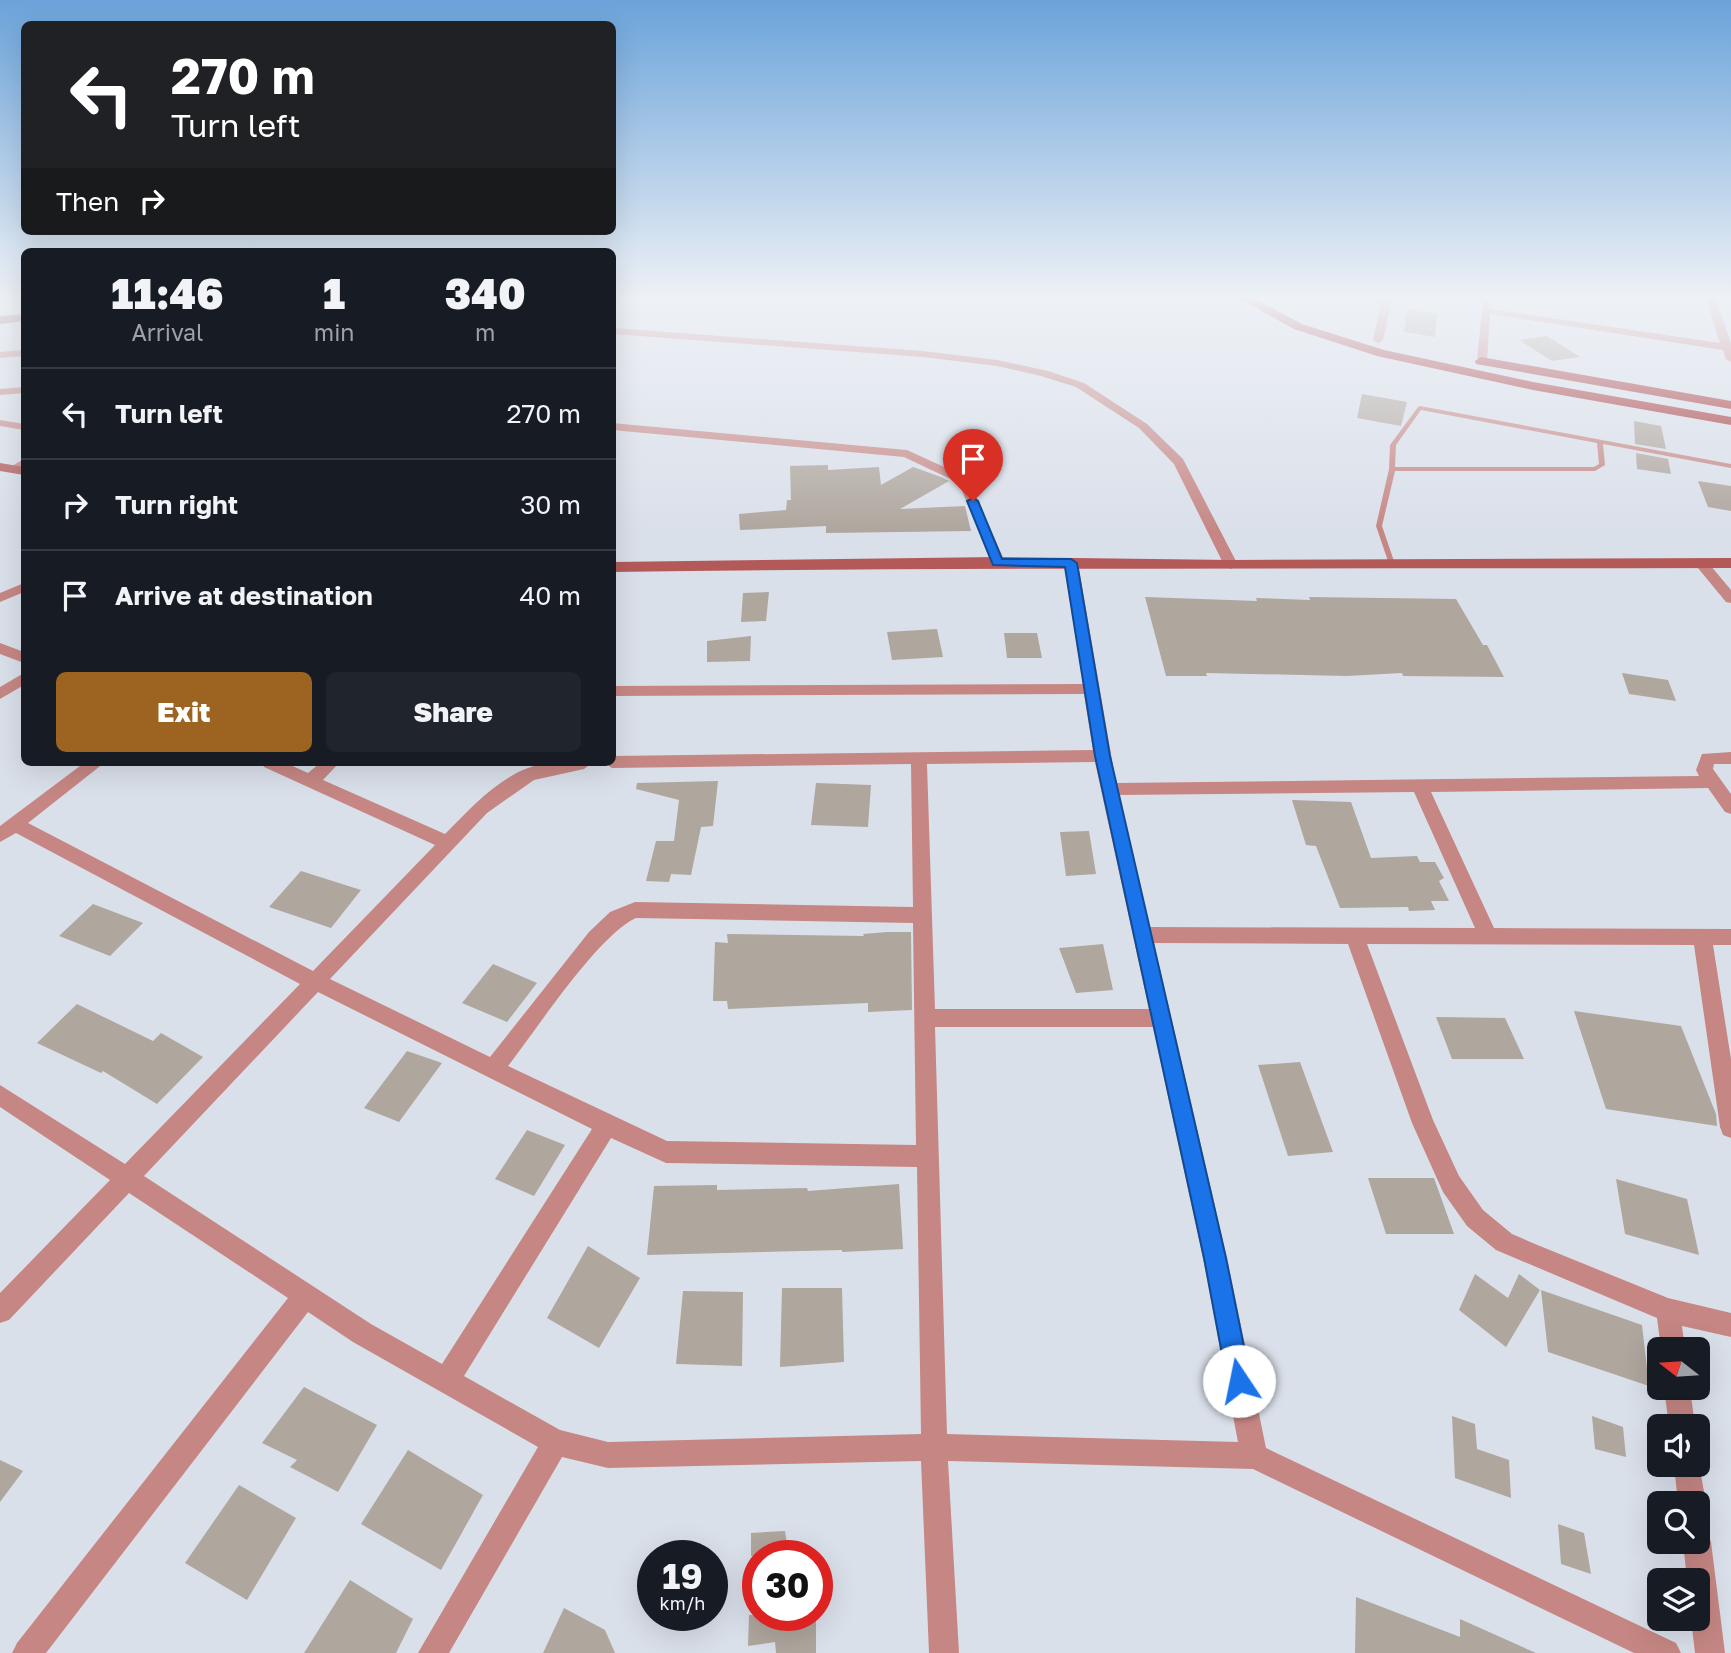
<!DOCTYPE html>
<html lang="en">
<head>
<meta charset="utf-8">
<style>
	:root { --surface:#171b24; --page:#20242c; --text:#f1f3f6; --muted:#9ea1a6; --line:#363941; --accent:#9d6421 }
	body { margin:0; font-family:"Golos Text",sans-serif; background:var(--page); color:var(--text); height:100vh; display:flex; flex-direction:column; font-size:26px; white-space:nowrap }
	* { box-sizing:border-box; margin:0 }
	p { font-size:23px; color:var(--muted) }
	.icon { flex:none; width:38px; height:38px; fill:none; stroke:currentColor; stroke-width:2; stroke-linecap:round; stroke-linejoin:round }
	.map { position:relative; flex:1; overflow:hidden }
	.drawer { position:absolute; left:21px; top:248px; width:595px; height:518px; display:flex; flex-direction:column; background:var(--surface); border-radius:10px; box-shadow:0 7px 28px #0002 }
	.drawer>* { flex:none }
	.guide { position:absolute; left:21px; top:21px; width:595px; height:214px; border-radius:10px; box-shadow:0 7px 28px #0002; background:#202124; color:#fff; overflow:hidden }
	.needle { width:46px; rotate:287deg }
	.buttons { position:absolute; left:1647px; top:1337px; display:grid; gap:14px }
	.buttons a { display:grid; place-items:center; width:63px; height:63px; border-radius:10px; background:var(--surface); box-shadow:0 7px 28px #0002; font-size:35px }
	.speed { position:absolute; left:637px; top:1540px; display:flex; gap:14px; font-size:35px; font-weight:700; text-align:center }
	.speed>* { display:grid; place-content:center; width:91px; height:91px; border-radius:50%; background:var(--surface); box-shadow:0 7px 28px #0002; line-height:1 }
	.speed small { font-size:18px; font-weight:400 }
	.speed .limit { border:10px solid #d22; background:#fff; color:#111 }
	.pin { position:absolute; display:grid; place-items:center; width:60px; height:60px; color:#fff; margin:-72px -30px; border-radius:50% 50% 50% 0; rotate:-45deg; box-shadow:0 0 7px #0007 }
	.pin .icon { rotate:45deg }
	.me { position:absolute; width:77px; margin:-38px; rotate:349deg; stroke-linejoin:round; filter:drop-shadow(0 0 5px #0008) }
	.turn { display:flex; align-items:center; gap:24px; height:147px; padding:0 35px; font-size:32px }
	.turn .icon { width:91px; height:91px; stroke-width:2.5 }
	.turn b { display:block; font-size:49px; line-height:60px }
	.then { display:flex; align-items:center; height:66px; padding:0 35px; background:#0003; gap:14px; font-size:26px }
	.eta { display:flex; justify-content:space-evenly; align-items:center; height:119px; text-align:center }
	.eta b { font-size:42px; font-weight:800; line-height:49px }
	.button { display:flex; gap:14px; margin-top:auto; padding:14px 35px }
	.button a { flex:1; height:80px; border-radius:10px; background:var(--accent); color:#fff; font-size:28px; font-weight:800; line-height:80px; text-align:center }
	.button a+a { background:var(--page); color:var(--text) }
	ul { padding:0; list-style:none }
	li { display:flex; align-items:center; gap:21px; height:91px; padding:0 35px; border-top:2px solid var(--line) }
	li div { flex:1 }
	li b { display:block; font-size:26px }
	li em { font-style:normal }
	.map>svg:first-child { display:block }
</style>
</head>
<body>
<div class="map">
<svg width="1731" height="1653" viewBox="0 0 1731 1653">
	<rect width="100%" height="100%" fill="#dae0ea"/>
	<!-- building -->
	<g fill="#afa69e">
		<polygon points="1407,309 1437,314 1435,337 1404,332"/>
		<polygon points="1547,336 1580,357 1552,361 1519,340"/>
		<polygon points="1362,394 1407,402 1401,426 1357,418"/>
		<polygon points="1634,421 1661,426 1666,449 1635,444"/>
		<polygon points="1636,453 1668,459 1671,474 1637,469"/>
		<polygon points="828,465 828,470 879,467 881,485 913,467 941,477 949,481 900,509 965,506 971,531 826,533 826,526 740,530 739,514 786,510 787,500 791,500 790,466"/>
		<polygon points="1698,481 1731,486 1731,511 1708,507"/>
		<polygon points="769,592 766,621 741,622 743,593"/>
		<polygon points="1145,597 1257,601 1256,598 1310,600 1309,597 1456,599 1483,645 1487,645 1504,677 1403,676 1402,673 1347,676 1206,673 1207,676 1166,676"/>
		<polygon points="937,629 943,657 892,660 887,632"/>
		<polygon points="1004,633 1037,633 1042,658 1007,658"/>
		<polygon points="751,636 750,661 707,662 707,641"/>
		<polygon points="1622,673 1668,680 1676,701 1629,694"/>
		<polygon points="718,781 713,826 701,827 691,875 671,874 669,882 646,881 656,841 674,841 679,800 636,789 637,783"/>
		<polygon points="816,783 871,785 868,827 811,825"/>
		<polygon points="1292,800 1351,802 1371,858 1417,856 1420,862 1435,862 1444,878 1439,881 1449,901 1431,901 1435,910 1409,911 1408,907 1340,908 1316,846 1306,845"/>
		<polygon points="1089,831 1096,874 1066,876 1060,832"/>
		<polygon points="301,871 361,890 331,928 269,907"/>
		<polygon points="93,904 143,923 110,956 59,936"/>
		<polygon points="887,932 911,932 912,1010 868,1012 868,1003 728,1009 727,1001 713,1001 715,942 728,943 727,934 864,936 863,934"/>
		<polygon points="1103,944 1113,990 1076,993 1059,948"/>
		<polygon points="493,964 537,983 507,1022 462,1003"/>
		<polygon points="77,1004 153,1041 161,1033 203,1057 157,1104 103,1071 101,1073 37,1043"/>
		<polygon points="1574,1011 1681,1026 1716,1114 1717,1126 1606,1109"/>
		<polygon points="1436,1017 1505,1018 1524,1059 1452,1059"/>
		<polygon points="407,1051 442,1063 399,1122 364,1108"/>
		<polygon points="1300,1062 1333,1152 1288,1156 1258,1065"/>
		<polygon points="527,1130 565,1145 534,1196 495,1179"/>
		<polygon points="1368,1178 1434,1178 1454,1234 1386,1234"/>
		<polygon points="1616,1179 1687,1199 1699,1255 1625,1234"/>
		<polygon points="899,1184 903,1249 842,1252 842,1250 647,1255 654,1186 717,1185 717,1190 807,1188 808,1191"/>
		<polygon points="588,1246 640,1278 599,1348 547,1318"/>
		<polygon points="1475,1274 1508,1298 1519,1274 1540,1290 1506,1347 1459,1310"/>
		<polygon points="782,1288 842,1288 844,1362 780,1367"/>
		<polygon points="1541,1290 1642,1325 1649,1386 1548,1352"/>
		<polygon points="683,1291 743,1292 742,1366 676,1364"/>
		<polygon points="304,1387 377,1425 338,1492 290,1467 297,1460 262,1443"/>
		<polygon points="1452,1416 1475,1424 1477,1449 1509,1460 1511,1498 1455,1478"/>
		<polygon points="1592,1416 1623,1427 1626,1457 1595,1449"/>
		<polygon points="408,1450 483,1495 441,1570 361,1524"/>
		<polygon points="0,1460 23,1471 0,1502"/>
		<polygon points="239,1485 296,1518 247,1600 185,1563"/>
		<polygon points="1558,1524 1584,1533 1591,1574 1561,1564"/>
		<polygon points="785,1531 789,1556 751,1556 751,1533"/>
		<polygon points="350,1580 413,1619 396,1653 304,1653"/>
		<polygon points="1356,1597 1460,1637 1460,1619 1536,1653 1355,1653"/>
		<polygon points="564,1608 605,1630 615,1653 543,1653"/>
		<polygon points="749,1615 816,1615 816,1653 776,1653 775,1642 748,1646"/>
	</g>
	<g fill="none" stroke-linecap="round" stroke-linejoin="round">
		<!-- lane -->
		<path fill="#c68784" fill-rule="evenodd" d="M1420 406 1731 464V468L1603 444 1605 465 1595 471H1395L1382 526 1395 564 1392 566 1389 564 1376 526 1389 469 1390 445 1418 407ZM1421 410 1597 443 1599 464 1594 467H1395L1396 445Z"/>
		<!-- street -->
		<g fill="#c68784" fill-rule="evenodd">
			<polygon points="1382,299 1392,299 1383,340 1378,343 1373,340"/>
			<polygon points="1706,299 1716,299 1731,343 1731,362 1726,359 1723,350 1490,314 1487,361 1482,364 1477,361 1483,300 1489,300 1491,309 1720,343"/>
			<polygon points="612,328 923,351 997,360 1048,371 1084,383 1147,424 1183,459 1238,565 1231,569 1224,565 1174,464 1139,428 1076,387 1041,376 997,366 923,357 612,334"/>
			<polygon points="24,350 24,356 0,358 0,352"/>
			<polygon points="24,387 24,393 0,395 0,389"/>
			<polygon points="0,420 24,424 24,430 0,426"/>
			<polygon points="612,423 907,450 968,478 1005,562 998,566 991,562 959,483 904,457 612,430"/>
			<polygon points="24,459 24,468 13,473 7,469"/>
			<polygon points="1700,558 1705,559 1731,590 1731,603 1726,602 1693,562"/>
			<path d="M1071 559 1078 563 1116 783 1699 776 1696 770 1702 754 1731 752V764H1714L1713 769 1731 794V814L1725 812 1708 788 1431 792 1494 928 1731 929V945H1713L1731 1059V1138L1723 1135 1720 1127 1694 945 1367 944 1433 1120 1459 1176 1483 1210 1512 1234 1535 1244 1668 1298 1731 1313V1337L1682 1326 1685 1349H1661L1657 1318 1496 1250 1467 1226 1443 1192 1412 1123 1348 944 1154 943 1227 1258 1266 1448 1676 1643 1681 1653H1634L1253 1469 948 1461 959 1653H929L921 1461 608 1468 562 1457 449 1653H418L538 1447 353 1342 308 1312 46 1653H12L17 1643 288 1298 129 1193 9 1320 0 1323V1293L110 1180 0 1107V1085L125 1164 300 984 16 833 0 842V826L84 763H104L28 823 313 971 435 845 264 767 262 763H286L308 773 320 763H339L323 780 445 834C473 806 506 768 548 763 562 761 578 763 592 763L584 769 534 780 487 813 330 979 490 1057 589 932 610 912 635 902 913 907 911 764 612 768 604 763H612V756L1093 750 1084 694 612 696V686L1083 684 1064 563ZM1095 762 1149 1009H935L927 764ZM1414 792 1475 928 1150 927 1119 795ZM636 918 913 923 916 1145 667 1141 508 1066C537 1029 598 935 636 918ZM318 992 592 1129 442 1364 371 1324 144 1176ZM935 1027H1153L1203 1258 1238 1442 947 1434ZM611 1138 666 1163 917 1167 921 1434 608 1442 560 1430 464 1376Z"/>
			<polygon points="24,583 24,592 0,602 0,593"/>
			<polygon points="0,643 24,652 24,663 0,654"/>
			<polygon points="24,673 24,685 0,699 0,687"/>
			<polygon points="1664,1388 1690,1388 1695,1426 1669,1426"/>
			<polygon points="1698,1458 1706,1503 1702,1513 1698,1514 1698,1503 1678,1503 1674,1465 1698,1465"/>
			<polygon points="1698,1528 1707,1532 1711,1542 1725,1653 1695,1653 1691,1619 1698,1619 1698,1580 1687,1580 1683,1542 1698,1542"/>
		</g>
		<!-- secondary -->
		<g fill="#b35a59" fill-rule="evenodd">
			<polygon points="0,463 24,467 24,475 0,471"/>
			<path d="M998 557 1231 560 1731 558V568C1358 569 985 567 612 572V562Z"/>
		</g>
		<!-- primary -->
		<g fill="#a43539" fill-rule="evenodd">
			<polygon points="1240,299 1255,299 1302,324 1384,350 1533,382 1731,417 1731,425 1533,390 1377,356 1294,329"/>
			<polygon points="1481,357 1731,401 1731,409 1476,364 1475,361"/>
		</g>
		<!-- highway -->
		<polygon fill="#882228" fill-rule="evenodd" points="24,314 24,321 0,324 0,316"/>
	</g>
	<!-- sky -->
	<linearGradient id="sky" x2="0" y2="1"><stop stop-color="#6aa3da"/><stop offset="0.56" stop-color="#eef1f6"/><stop offset="1" stop-color="#eef1f6" stop-opacity="0"/></linearGradient>
	<rect width="1731" height="531" fill="url(#sky)"/>
	<!-- route -->
	<polygon fill="#1a73e8" stroke="#114b97" stroke-width="2" points="973,498 978,501 1002,559 1071,559 1077,563 1110,756 1226,1258 1251,1381 1247,1390 1239,1393 1231,1390 1227,1381 1204,1258 1095,756 1065,567 993,565 967,501"/>
</svg>
<div class="buttons">
<a><svg class="needle" viewBox="-14 -14 28 28"><path d="M0-13l5 13h-10z" fill="#e53935"/><path d="M0 13l5-13h-10z" fill="#9ea1a6"/></svg></a>
<a><svg class="icon" aria-label="sound" viewBox="0 0 24 24"><path d="M4 9h4l5-4v14l-5-4H4zM17 9q2 3 0 6"/></svg></a>
<a><svg class="icon" aria-label="search" viewBox="0 0 24 24"><circle cx="10" cy="10" r="6"/><path d="M15 15l6 6"/></svg></a>
<a><svg class="icon" aria-label="layers" viewBox="0 0 24 24"><path d="M12 4l9 5-9 5-9-5zM3 14l9 5 9-5"/></svg></a>
</div>
<div class="speed"><div>19<small>km/h</small></div><div class="limit">30</div></div>
<div class="pin" style="left:973px;top:501px;background:#d93025"><svg class="icon" aria-label="arrive" viewBox="0 0 24 24"><path d="M6 21V4h12l-3 4 3 4H6"/></svg></div>
<svg class="me" style="left:1239px;top:1381px" viewBox="-20 -20 40 40"><circle r="19" fill="#fff"/><path d="M0-13L10 11 0 6-10 11z" fill="#1a73e8"/></svg>
<div class="guide">
<div class="turn"><svg class="icon" aria-label="left" viewBox="0 0 24 24"><path d="M17 20v-9H6M10 6l-5 5 5 5"/></svg><div><b>270 m</b>Turn left</div></div>
<div class="then">Then<svg class="icon" aria-label="right" viewBox="0 0 24 24"><path d="M7 20v-9h11M14 6l5 5-5 5"/></svg></div>
</div>
<section class="drawer">
<div class="eta">
<div><b>11:46</b><p>Arrival</p></div>
<div><b>1</b><p>min</p></div>
<div><b>340</b><p>m</p></div>
</div>
<ul>
<li><svg class="icon" aria-label="left" viewBox="0 0 24 24"><path d="M17 20v-9H6M10 6l-5 5 5 5"/></svg><div><b>Turn left</b></div><em>270 m</em></li>
<li><svg class="icon" aria-label="right" viewBox="0 0 24 24"><path d="M7 20v-9h11M14 6l5 5-5 5"/></svg><div><b>Turn right</b></div><em>30 m</em></li>
<li><svg class="icon" aria-label="arrive" viewBox="0 0 24 24"><path d="M6 21V4h12l-3 4 3 4H6"/></svg><div><b>Arrive at destination</b></div><em>40 m</em></li>
</ul>
<div class="button"><a>Exit</a><a>Share</a></div>
</section>
</div>
</body>
</html>
